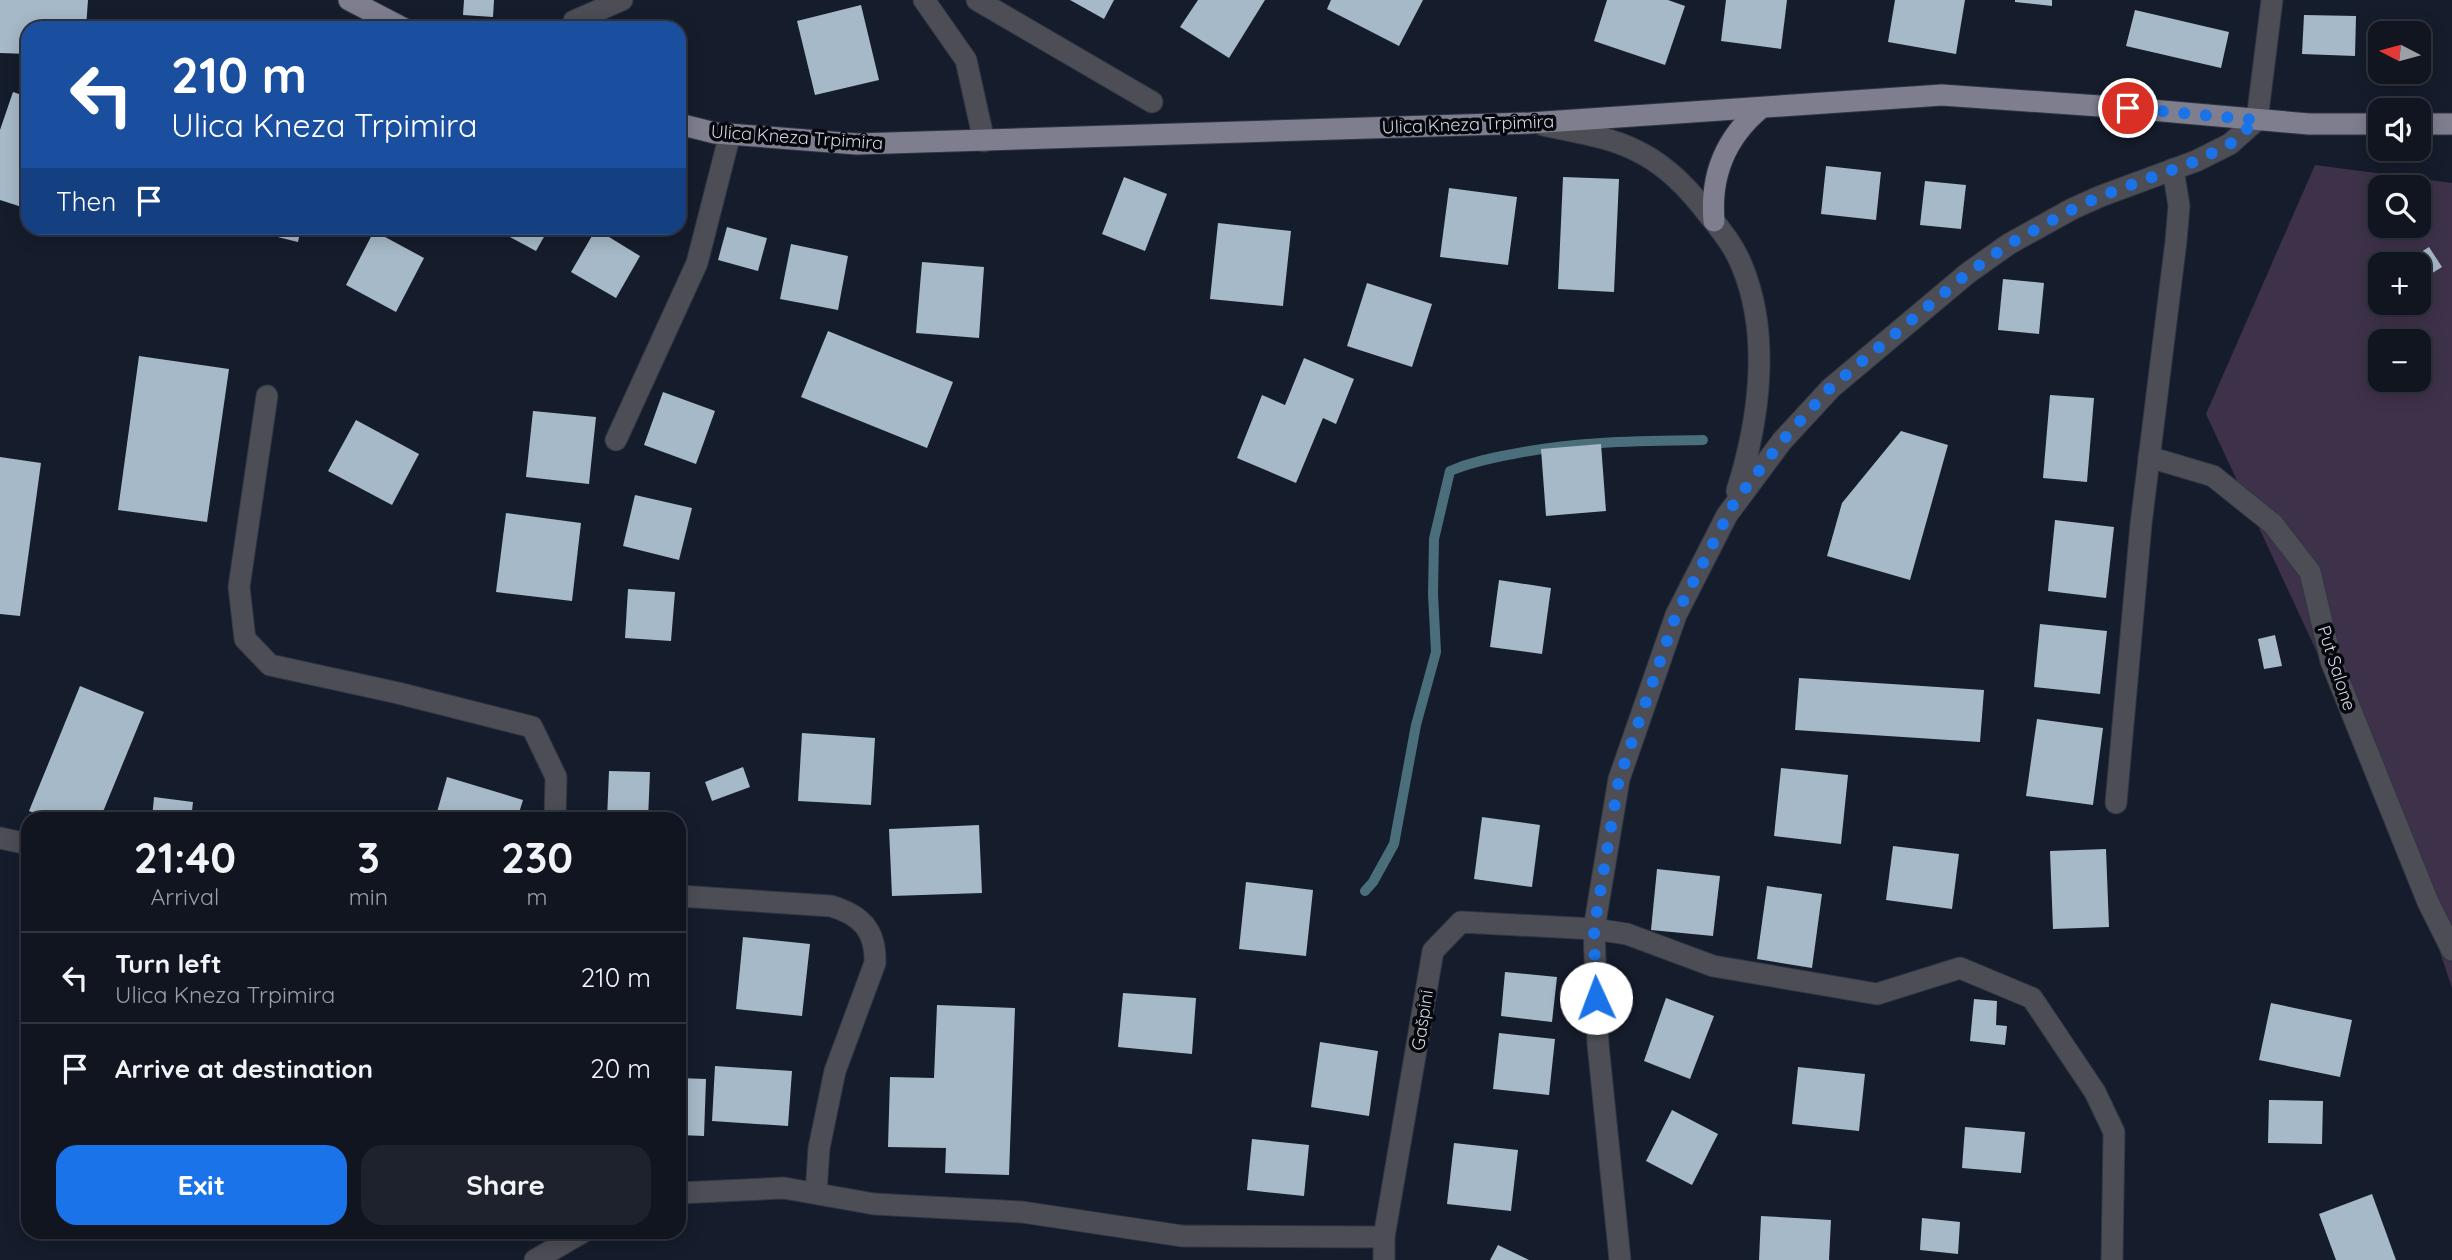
<!DOCTYPE html>
<html lang="en">
<head>
<meta charset="utf-8">
<style>
	:root { --surface:#101520; --page:#1e222d; --text:#f1f3f6; --muted:#9c9fa5; --line:#30343e; --accent:#1a73e8 }
	body { margin:0; font-family:Quicksand,sans-serif; background:var(--page); color:var(--text); height:100vh; display:flex; flex-direction:column; font-size:26px; white-space:nowrap }
	* { box-sizing:border-box; margin:0 }
	p { font-size:23px; color:var(--muted) }
	.icon { flex:none; width:38px; height:38px; fill:none; stroke:currentColor; stroke-width:2; stroke-linecap:round; stroke-linejoin:round }
	.map { position:relative; flex:1; overflow:hidden }
	.sheet { position:absolute; left:21px; top:812px; width:665px; height:427px; display:flex; flex-direction:column; background:var(--surface); border-radius:21px; box-shadow:0 4px 18px #0003,0 0 0 2px var(--line) }
	.sheet>* { flex:none }
	.hud { position:absolute; left:21px; top:21px; width:665px; height:214px; border-radius:21px; box-shadow:0 4px 18px #0003,0 0 0 2px var(--line); background:#1a4fa0; color:#fff; overflow:hidden }
	.needle { width:46px; rotate:276deg }
	.fabs { position:absolute; left:2368px; top:21px; display:grid; gap:14px }
	.fabs a { display:grid; place-items:center; width:63px; height:63px; border-radius:14px; background:var(--surface); box-shadow:0 4px 18px #0003,0 0 0 2px var(--line); font-size:35px }
	.pin { position:absolute; display:grid; place-items:center; width:60px; height:60px; color:#fff; margin:-30px; border:4px solid #fff; border-radius:50%; box-shadow:0 2px 7px #0007 }
	.me { position:absolute; width:77px; margin:-38px; rotate:358deg; stroke-linejoin:round; filter:drop-shadow(0 0 5px #0008) }
	.turn { display:flex; align-items:center; gap:24px; height:147px; padding:0 35px; font-size:32px }
	.turn .icon { width:91px; height:91px; stroke-width:2.5 }
	.turn b { display:block; font-size:49px; line-height:60px }
	.then { display:flex; align-items:center; height:66px; padding:0 35px; background:#0003; gap:14px; font-size:26px }
	.eta { display:flex; justify-content:space-evenly; align-items:center; height:119px; text-align:center }
	.eta b { font-size:42px; font-weight:800; line-height:49px }
	.cta { display:flex; gap:14px; margin-top:auto; padding:14px 35px }
	.cta a { flex:1; height:80px; border-radius:21px; background:var(--accent); color:#fff; font-size:28px; font-weight:800; line-height:80px; text-align:center }
	.cta a+a { background:var(--page); color:var(--text) }
	ul { padding:0; list-style:none }
	li { display:flex; align-items:center; gap:21px; height:91px; padding:0 35px; border-top:2px solid var(--line) }
	li div { flex:1 }
	li b { display:block; font-size:26px }
	li em { font-style:normal }
	.map>svg:first-child { display:block }
</style>
</head>
<body>
<div class="map">
<svg width="2452" height="1260" viewBox="0 0 2452 1260">
	<rect width="100%" height="100%" fill="#151c2b"/>
	<!-- green -->
	<path fill="#3e324a" fill-rule="evenodd" d="M2315 165 2452 183V988L2396 822 2206 414ZM2380 187H2418V226H2380ZM2380 264H2418V303H2380ZM2380 341H2418V380H2380Z"/>
	<g fill="none" stroke-linecap="round" stroke-linejoin="round">
		<!-- stream -->
		<path stroke="#4a6f7b" stroke-width="10" d="M1365 891 1373 882 1394 844 1416 725 1436 652 1433 594 1434 539 1450 471C1471 462 1491 458 1513 454 1576 441 1639 441 1703 440"/>
	</g>
	<!-- building -->
	<g fill="#a6b9c8">
		<polygon points="0,0 88,0 86,28 28,28 28,54 0,53"/>
		<polygon points="464,0 494,0 493,17 463,15"/>
		<polygon points="1070,0 1114,0 1104,19"/>
		<polygon points="1198,0 1265,0 1229,58 1180,27"/>
		<polygon points="1331,0 1423,0 1399,46 1327,9"/>
		<polygon points="1607,0 1668,0 1685,6 1665,65 1594,41"/>
		<polygon points="1726,0 1787,0 1781,49 1721,41"/>
		<polygon points="1895,0 1965,0 1956,54 1888,42"/>
		<polygon points="2015,0 2052,0 2052,6 2015,2"/>
		<polygon points="861,5 879,80 815,95 797,21"/>
		<polygon points="2135,10 2229,32 2221,68 2126,46"/>
		<polygon points="2304,15 2356,16 2355,56 2302,54"/>
		<polygon points="13,92 28,97 28,209 0,200 0,130"/>
		<polygon points="1826,166 1881,172 1876,220 1821,214"/>
		<polygon points="1124,177 1167,194 1145,251 1102,234"/>
		<polygon points="1563,177 1619,179 1614,292 1558,289"/>
		<polygon points="1925,181 1966,185 1961,229 1920,225"/>
		<polygon points="1449,188 1517,197 1508,265 1440,257"/>
		<polygon points="1218,223 1291,231 1283,306 1210,299"/>
		<polygon points="727,227 767,238 758,271 718,260"/>
		<polygon points="241,228 301,228 298,242"/>
		<polygon points="493,228 549,228 536,251"/>
		<polygon points="596,229 640,256 616,298 571,272"/>
		<polygon points="374,231 424,258 396,312 346,285"/>
		<polygon points="791,244 848,256 838,310 780,299"/>
		<polygon points="2429,247 2442,267 2418,282 2418,264 2402,264"/>
		<polygon points="922,262 984,267 979,338 916,333"/>
		<polygon points="2003,279 2044,283 2039,334 1998,330"/>
		<polygon points="1367,283 1432,304 1412,367 1347,346"/>
		<polygon points="828,331 953,382 927,448 801,397"/>
		<polygon points="139,356 229,369 207,522 118,510"/>
		<polygon points="1304,358 1354,379 1336,424 1323,418 1296,483 1237,458 1262,395 1285,405"/>
		<polygon points="663,392 715,411 696,464 644,445"/>
		<polygon points="2050,395 2094,398 2087,482 2043,478"/>
		<polygon points="533,411 596,417 589,484 526,477"/>
		<polygon points="356,420 419,454 392,505 328,471"/>
		<polygon points="1901,431 1948,445 1910,580 1827,556 1842,503"/>
		<polygon points="1601,444 1606,511 1546,516 1541,449"/>
		<polygon points="0,457 41,463 20,616 0,614"/>
		<polygon points="635,495 692,508 679,560 623,546"/>
		<polygon points="506,513 581,523 572,601 496,592"/>
		<polygon points="2055,520 2114,527 2106,598 2048,591"/>
		<polygon points="1499,580 1551,588 1542,654 1490,647"/>
		<polygon points="628,589 675,592 671,641 625,638"/>
		<polygon points="2040,624 2107,631 2100,694 2034,687"/>
		<polygon points="2275,635 2282,666 2264,669 2258,639"/>
		<polygon points="1799,678 1984,690 1980,742 1795,730"/>
		<polygon points="80,686 144,712 100,819 48,819 29,811"/>
		<polygon points="2037,719 2103,728 2093,805 2026,796"/>
		<polygon points="802,733 875,738 871,805 798,801"/>
		<polygon points="743,767 750,787 712,801 705,782"/>
		<polygon points="1781,768 1848,775 1841,844 1774,836"/>
		<polygon points="609,771 650,772 648,819 607,819"/>
		<polygon points="447,777 523,800 517,819 435,819"/>
		<polygon points="154,797 193,802 191,819 152,819"/>
		<polygon points="1482,817 1540,825 1532,887 1474,879"/>
		<polygon points="979,825 982,893 892,896 889,829"/>
		<polygon points="1893,846 1959,854 1952,909 1886,900"/>
		<polygon points="2106,849 2109,927 2053,929 2050,851"/>
		<polygon points="1657,869 1720,876 1713,936 1651,930"/>
		<polygon points="1246,882 1313,890 1306,956 1239,949"/>
		<polygon points="1767,886 1822,894 1812,968 1757,959"/>
		<polygon points="679,937 688,938 681,1016 679,1016"/>
		<polygon points="743,937 810,944 802,1016 736,1009"/>
		<polygon points="1505,972 1557,977 1552,1022 1501,1016"/>
		<polygon points="1123,993 1196,998 1192,1054 1118,1047"/>
		<polygon points="1666,998 1714,1016 1690,1079 1644,1061"/>
		<polygon points="1974,999 1997,1001 1996,1025 2007,1026 2005,1045 1970,1041"/>
		<polygon points="2271,1003 2352,1020 2340,1077 2259,1060"/>
		<polygon points="937,1005 1015,1008 1009,1175 945,1173 946,1148 888,1147 890,1077 934,1078"/>
		<polygon points="1499,1033 1555,1039 1549,1095 1493,1089"/>
		<polygon points="1320,1042 1378,1051 1369,1116 1311,1107"/>
		<polygon points="715,1066 792,1071 788,1126 712,1121"/>
		<polygon points="1798,1067 1865,1074 1859,1131 1792,1124"/>
		<polygon points="679,1078 706,1079 704,1136 679,1135"/>
		<polygon points="2269,1100 2323,1101 2322,1144 2268,1143"/>
		<polygon points="1672,1110 1718,1134 1692,1185 1646,1161"/>
		<polygon points="1965,1127 2025,1132 2021,1173 1962,1168"/>
		<polygon points="1252,1139 1309,1145 1304,1196 1247,1190"/>
		<polygon points="1454,1143 1518,1150 1511,1211 1447,1204"/>
		<polygon points="2372,1194 2396,1260 2336,1260 2319,1214"/>
		<polygon points="1761,1216 1831,1220 1829,1260 1759,1260"/>
		<polygon points="1922,1218 1960,1222 1958,1254 1920,1250"/>
		<polygon points="1498,1245 1529,1260 1490,1260"/>
	</g>
	<g fill="none" stroke-linecap="round" stroke-linejoin="round">
		<defs>
			<g id="minor">
				<polyline points="924,0 966,60 984,141"/>
				<polyline points="977,0 1152,102"/>
				<polyline points="574,21 622,0"/>
				<path d="M1543 125C1574 132 1607 136 1635 150 1661 162 1683 183 1700 204 1716 224 1733 243 1742 266 1771 336 1759 421 1737 491"/>
				<polyline points="267,396 239,587 245,639 270,665 398,693 532,727 556,777 555,819"/>
				<polyline points="616,440 697,263 730,134"/>
				<polyline points="2149,457 2213,476 2273,524 2310,572 2331,661 2428,902 2452,950"/>
				<polyline points="2116,803 2141,524 2176,241 2179,206 2173,169"/>
				<polyline points="0,838 28,844"/>
				<path d="M679 896 831 906C861 915 876 930 875 963L835 1071 819 1148 816 1193"/>
				<polyline points="679,1193 784,1188 874,1204 1022,1212 1182,1236 1384,1237"/>
				<polyline points="535,1260 583,1232"/>
				<polyline points="1384,1260 1384,1237 1433,951 1461,922 1594,929 1627,934 1713,966 1877,994 1960,968 2032,998 2095,1092 2114,1132 2112,1260"/>
				<polyline points="1620,1260 1598,1044 1594,929 1619,779 1676,615 1727,515 1782,441 1831,388 1968,273 2009,244 2072,209 2101,196 2196,161 2230,144 2257,120 2272,0"/>
			</g>
			<g id="major">
				<polyline points="349,0 403,28"/>
				<polyline points="679,124 715,133 857,144 1530,123 1942,95 2128,108 2309,124 2380,124"/>
				<polyline points="2418,124 2452,124"/>
				<path d="M1714 221C1710 175 1725 138 1761 108"/>
			</g>
		</defs>
		<!-- minor casing -->
		<use href="#minor" stroke="#2f3644" stroke-width="23"/>
		<!-- major casing -->
		<use href="#major" stroke="#2f3644" stroke-width="23"/>
		<!-- minor -->
		<use href="#minor" stroke="#4d4d55" stroke-width="21"/>
		<!-- major -->
		<use href="#major" stroke="#7e7e8f" stroke-width="21"/>
	</g>
	<g fill="none" stroke-linecap="round" stroke-linejoin="round">
		<!-- route -->
		<polyline stroke="#1a73e8" stroke-width="12" stroke-dasharray="0 21.6" points="1596,998 1594,929 1619,779 1676,615 1734,503 1782,441 1830,388 1968,273 2009,244 2073,209 2101,196 2196,161 2230,144 2257,120 2128,108"/>
	</g>
	<g text-anchor="middle" dominant-baseline="central" stroke-width="7" stroke-linejoin="round" paint-order="stroke">
		<!-- street labels -->
		<g font-size="18" fill="#d1d6e0" stroke="#05070d">
			<text transform="translate(1468 124) rotate(-2)">Ulica Kneza Trpimira</text>
			<text transform="translate(797 137) rotate(4)">Ulica Kneza Trpimira</text>
			<text transform="translate(2337 668) rotate(72)">Put Salone</text>
			<text transform="translate(1422 1020) rotate(-81)">Gašpini</text>
		</g>
	</g>
</svg>
<div class="fabs">
<a><svg class="needle" viewBox="-14 -14 28 28"><path d="M0-13l5 13h-10z" fill="#e53935"/><path d="M0 13l5-13h-10z" fill="#9c9fa5"/></svg></a>
<a><svg class="icon" aria-label="sound" viewBox="0 0 24 24"><path d="M4 9h4l5-4v14l-5-4H4zM17 9q2 3 0 6"/></svg></a>
<a><svg class="icon" aria-label="search" viewBox="0 0 24 24"><circle cx="10" cy="10" r="6"/><path d="M15 15l6 6"/></svg></a>
<a>+</a>
<a>−</a>
</div>
<div class="pin" style="left:2128px;top:108px;background:#d93025"><svg class="icon" aria-label="arrive" viewBox="0 0 24 24"><path d="M6 21V4h12l-3 4 3 4H6"/></svg></div>
<svg class="me" style="left:1596px;top:998px" viewBox="-20 -20 40 40"><circle r="19" fill="#fff"/><path d="M0-13L10 11 0 6-10 11z" fill="#1a73e8"/></svg>
<div class="hud">
<div class="turn"><svg class="icon" aria-label="left" viewBox="0 0 24 24"><path d="M17 20v-9H6M10 6l-5 5 5 5"/></svg><div><b>210 m</b>Ulica Kneza Trpimira</div></div>
<div class="then">Then<svg class="icon" aria-label="arrive" viewBox="0 0 24 24"><path d="M6 21V4h12l-3 4 3 4H6"/></svg></div>
</div>
<section class="sheet">
<div class="eta">
<div><b>21:40</b><p>Arrival</p></div>
<div><b>3</b><p>min</p></div>
<div><b>230</b><p>m</p></div>
</div>
<ul>
<li><svg class="icon" aria-label="left" viewBox="0 0 24 24"><path d="M17 20v-9H6M10 6l-5 5 5 5"/></svg><div><b>Turn left</b><p>Ulica Kneza Trpimira</p></div><em>210 m</em></li>
<li><svg class="icon" aria-label="arrive" viewBox="0 0 24 24"><path d="M6 21V4h12l-3 4 3 4H6"/></svg><div><b>Arrive at destination</b></div><em>20 m</em></li>
</ul>
<div class="cta"><a>Exit</a><a>Share</a></div>
</section>
</div>
</body>
</html>
